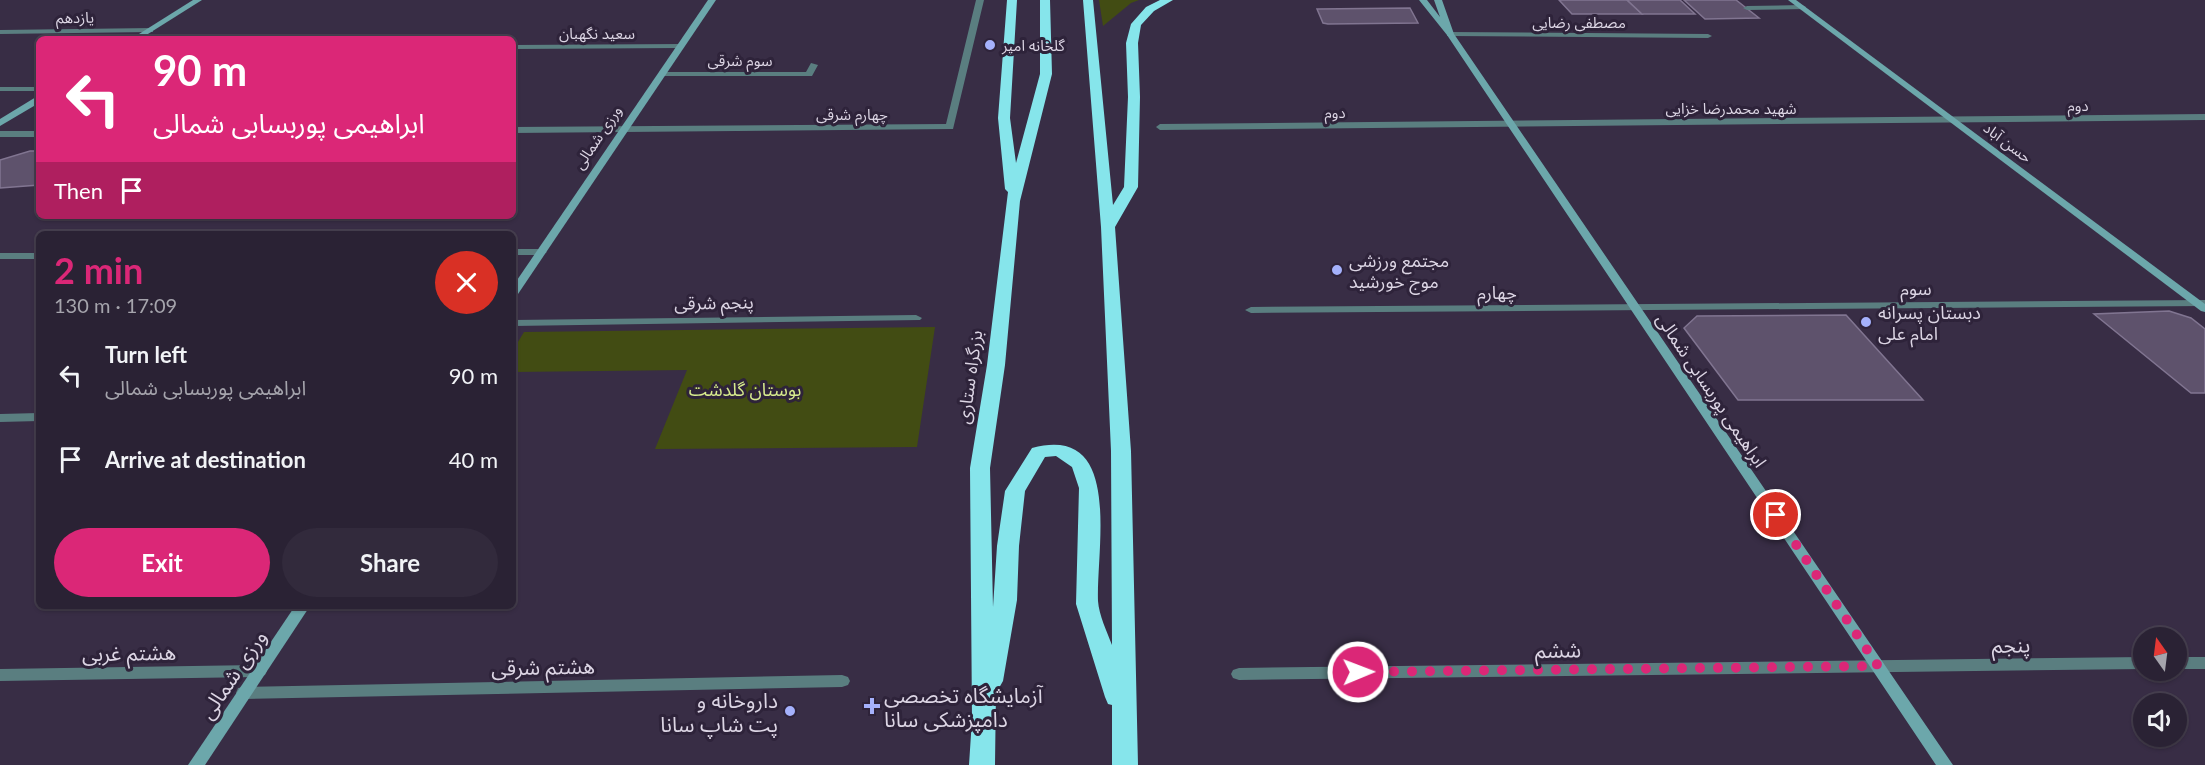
<!DOCTYPE html>
<html lang="en">
<head>
<meta charset="utf-8">
<style>
	:root { --surface:#2a2234; --page:#322a3c; --text:#f1f3f6; --muted:#a5a4ac; --line:#463f4f; --accent:#db2777 }
	body { margin:0; font-family:Lato,"Noto Sans Arabic",sans-serif; background:var(--page); color:var(--text); height:100vh; display:flex; flex-direction:column; font-size:22px; white-space:nowrap }
	* { box-sizing:border-box; margin:0 }
	p { font-size:20px; color:var(--muted) }
	.icon { flex:none; width:33px; height:33px; fill:none; stroke:currentColor; stroke-width:2; stroke-linecap:round; stroke-linejoin:round }
	.map { position:relative; flex:1; overflow:hidden }
	.panel { position:absolute; left:36px; top:231px; width:480px; height:378px; display:flex; flex-direction:column; background:var(--surface); border-radius:9px; box-shadow:0 2px 4px #0004,0 0 0 2px var(--line) }
	.panel>* { flex:none }
	.banner { position:absolute; left:36px; top:36px; width:480px; height:183px; border-radius:9px; box-shadow:0 2px 4px #0004,0 0 0 2px var(--line); background:#db2777; color:#fff; overflow:hidden }
	.needle { width:39px; rotate:346deg }
	.controls { position:absolute; left:2133px; top:627px; display:grid; gap:12px }
	.controls a { display:grid; place-items:center; width:54px; height:54px; border-radius:50%; background:var(--surface); box-shadow:0 2px 4px #0004,0 0 0 2px var(--line); font-size:30px }
	.pin { position:absolute; display:grid; place-items:center; width:51px; height:51px; color:#fff; margin:-26px; border:3px solid #fff; border-radius:50%; box-shadow:0 2px 6px #0007 }
	.me { position:absolute; width:66px; margin:-33px; rotate:89deg; stroke-linejoin:round; filter:drop-shadow(0 0 4px #0008) }
	.turn { display:flex; align-items:center; gap:21px; height:126px; padding:0 18px; font-size:27px }
	.turn .icon { width:78px; height:78px; stroke-width:2.5 }
	.turn b { display:block; font-size:42px; line-height:51px }
	.then { display:flex; align-items:center; height:57px; padding:0 18px; background:#0003; gap:12px; font-size:22px }
	.round { display:grid; place-items:center; flex:none; width:63px; height:63px; border-radius:32px; background:var(--page) }
	.headline { display:flex; align-items:center; justify-content:space-between; height:102px; padding:0 18px }
	h1 { font-size:36px; font-weight:700; line-height:45px; color:var(--accent) }
	.primary-button { display:flex; gap:12px; margin-top:auto; padding:12px 18px }
	.primary-button a { flex:1; height:69px; border-radius:36px; background:var(--accent); color:#fff; font-size:24px; font-weight:700; line-height:69px; text-align:center }
	.primary-button a+a { background:var(--page); color:var(--text) }
	ul { padding:0; list-style:none }
	li { display:flex; align-items:center; gap:18px; height:84px; padding:0 18px }
	li div { flex:1 }
	li b { display:block; font-size:22px }
	li em { font-style:normal }
	.map>svg:first-child { display:block }
</style>
</head>
<body>
<div class="map">
<svg width="2205" height="765" viewBox="0 0 2205 765">
	<rect width="100%" height="100%" fill="#382d45"/>
	<!-- green -->
	<g fill="#424c13">
		<polygon points="1099,0 1139,0 1131,3 1103,26"/>
		<polygon points="935,327 917,447 655,449 687,370 513,372 513,350 524,332"/>
	</g>
	<!-- building -->
	<g fill="#5e526c" stroke="#817591" stroke-width="1.5">
		<polygon points="1559,0 1627,0 1642,14 1572,14"/>
		<polygon points="1627,0 1680,0 1695,14 1642,14"/>
		<polygon points="1684,0 1736,0 1759,18 1705,19"/>
		<polygon points="1410,8 1418,23 1328,24 1323,23 1317,9"/>
		<polygon points="30,151 39,151 39,185 0,188 0,160"/>
		<polygon points="2169,311 2191,318 2205,329 2205,393 2191,393 2094,314"/>
		<polygon points="1846,315 1923,400 1738,400 1684,328 1697,316"/>
	</g>
	<g fill="none" stroke-linecap="round" stroke-linejoin="round">
		<!-- street -->
		<g fill="#5a7e80" fill-rule="evenodd">
			<polygon points="976,0 984,0 953,129 513,133 513,127 946,124"/>
			<polygon points="1802,5 1806,7 1805,9 1747,10 1743,8 1747,6"/>
			<polygon points="153,28 153,32 150,32 0,34 0,30"/>
			<polygon points="1447,32 1708,34 1712,36 1708,38 1450,36 1447,36"/>
			<polygon points="683,44 684,46 680,48 513,49 513,45"/>
			<polygon points="811,63 818,65 812,76 662,76 658,74 662,72 806,72"/>
			<rect x="0" y="87" width="39" height="4"/>
			<polygon points="2205,114 2205,120 1160,130 1156,127 1160,124"/>
			<rect x="0" y="131" width="39" height="6"/>
			<polygon points="513,249 542,249 547,252 542,255 513,255"/>
			<rect x="0" y="253" width="39" height="6"/>
			<polygon points="2205,300 2205,306 1251,313 1245,310 1251,307"/>
			<polygon points="916,315 922,318 920,320 513,326 513,320"/>
			<polygon points="39,413 39,421 0,422 0,414"/>
			<polygon points="2144,657 2144,669 1239,680 1233,678 1231,674 1233,670 1239,668"/>
			<rect x="2176" y="657" width="29" height="12"/>
			<polygon points="259,665 265,667 267,671 265,675 259,677 0,681 0,669"/>
			<polygon points="842,675 848,677 850,681 848,685 842,687 244,699 238,698 236,693 238,688 244,687"/>
		</g>
		<!-- secondary -->
		<g fill="#6ca7ab" fill-rule="evenodd">
			<polygon points="193,0 202,0 140,39 131,39"/>
			<polygon points="708,0 716,0 518,294 513,297 513,286"/>
			<polygon points="1419,0 1427,0 1440,17 1434,0 1442,0 1454,34 1953,765 1936,765 1447,35"/>
			<polygon points="1788,0 1796,0 2205,304 2205,312 2201,311"/>
			<polygon points="36,97 39,97 39,103 0,126 0,119"/>
			<polygon points="295,606 310,606 205,765 188,765"/>
		</g>
		<!-- highway -->
		<path fill="#86e5eb" fill-rule="evenodd" d="M1007 0H1017L1010 118 1016 163 1040 74V0H1050L1052 74 1020 201 1005 365 990 468 993 607 997 546 1005 491 1032 448C1124 423 1096 548 1098 601 1099 615 1107 632 1112 645L1111 451 1101 227 1083 0H1093L1113 205 1124 187 1128 97 1126 43 1131 24 1146 7 1160 0H1173L1154 11 1141 25 1138 43 1140 97 1138 187 1115 227 1131 451 1138 765H1112V705L1108 704 1105 697 1076 604 1079 488 1072 467 1056 456 1045 457 1025 491 1019 546 1017 600 1003 681 999 688 996 689 995 765H969L972 719 970 468 987 365 1008 192 1005 189 998 118Z"/>
	</g>
	<g fill="none" stroke-linecap="round" stroke-linejoin="round">
		<!-- route -->
		<polyline stroke="#db2777" stroke-width="10" stroke-dasharray="0 18" points="1358,672 1878,666 1776,515"/>
	</g>
	<!-- markers -->
	<g fill="#a5b1fc" stroke="#2e233a" stroke-width="2">
		<circle cx="990" cy="45" r="6"/>
		<circle cx="1337" cy="270" r="6"/>
		<circle cx="1866" cy="322" r="6"/>
		<path d="M869 697h6v6h6v6h-6v6h-6v-6h-6v-6h6z"/>
		<circle cx="790" cy="711" r="6"/>
	</g>
	<g text-anchor="middle" dominant-baseline="central" stroke-width="6" stroke-linejoin="round" paint-order="stroke">
		<!-- far-street labels -->
		<g font-size="15" fill="#dcd5e4" stroke="#2e233a">
			<text transform="translate(75 17) rotate(-1)">یازدهم</text>
			<text x="1579" y="22">مصطفی رضایی</text>
			<text x="597" y="33">سعید نگهبان</text>
			<text x="740" y="60">سوم شرقی</text>
			<text transform="translate(2078 105) rotate(-1)">دوم</text>
			<text x="1731" y="108">شهید محمدرضا خزایی</text>
			<text transform="translate(1335 112) rotate(-1)">دوم</text>
			<text x="852" y="114">چهارم شرقی</text>
			<text transform="translate(597 137) rotate(-56)">ورزی شمالی</text>
			<text transform="translate(2008 142) rotate(37)">حسن آباد</text>
		</g>
		<!-- far-poi labels -->
		<g font-size="15" fill="#dcd5e4" stroke="#2e233a" text-anchor="start">
			<text x="1002" y="45">گلخانه امیر</text>
		</g>
		<!-- poi labels -->
		<g font-size="18" fill="#dcd5e4" stroke="#2e233a" text-anchor="start">
			<text x="1349" y="260">مجتمع ورزشی<tspan x="1349" dy="21">موج خورشید</tspan></text>
			<text x="1878" y="312">دبستان پسرانه<tspan x="1878" dy="21">امام علی</tspan></text>
		</g>
		<!-- street labels -->
		<g font-size="18" fill="#dcd5e4" stroke="#2e233a">
			<text x="1916" y="288">سوم</text>
			<text x="1497" y="292">چهارم</text>
			<text transform="translate(714 302) rotate(-1)">پنجم شرقی</text>
			<text transform="translate(969 377) rotate(-82)">بزرگراه ستاری</text>
			<text transform="translate(1712 390) rotate(56)">ابراهیمی پوربسابی شمالی</text>
		</g>
		<!-- park labels -->
		<g font-size="18" fill="#d7eb8d" stroke="#2e233a">
			<text x="745" y="389">بوستان گلدشت</text>
		</g>
		<!-- near-street labels -->
		<g font-size="21" fill="#dcd5e4" stroke="#2e233a">
			<text transform="translate(2011 644) rotate(-1)">پنجم</text>
			<text transform="translate(1558 649) rotate(-1)">ششم</text>
			<text transform="translate(129 652) rotate(-1)">هشتم غربی</text>
			<text transform="translate(543 666) rotate(-1)">هشتم شرقی</text>
			<text transform="translate(232 674) rotate(-56)">ورزی شمالی</text>
		</g>
		<!-- near-poi labels -->
		<g font-size="21" fill="#dcd5e4" stroke="#2e233a" text-anchor="start">
			<text x="884" y="694">آزمایشگاه تخصصی<tspan x="884" dy="24">دامپزشکی سانا</tspan></text>
			<text x="778" y="699" text-anchor="end">داروخانه و<tspan x="778" dy="24">پت شاپ سانا</tspan></text>
		</g>
	</g>
</svg>
<div class="controls">
<a><svg class="needle" viewBox="-14 -14 28 28"><path d="M0-13l5 13h-10z" fill="#e53935"/><path d="M0 13l5-13h-10z" fill="#a5a4ac"/></svg></a>
<a><svg class="icon" aria-label="sound" viewBox="0 0 24 24"><path d="M4 9h4l5-4v14l-5-4H4zM17 9q2 3 0 6"/></svg></a>
</div>
<div class="pin" style="left:1776px;top:515px;background:#d93025"><svg class="icon" aria-label="arrive" viewBox="0 0 24 24"><path d="M6 21V4h12l-3 4 3 4H6"/></svg></div>
<svg class="me" style="left:1358px;top:672px" viewBox="-20 -20 40 40"><circle r="17" fill="#db2777" stroke="#fff" stroke-width="3"/><path d="M0-11L8 9 0 5-8 9z" fill="#fff"/></svg>
<div class="banner">
<div class="turn"><svg class="icon" aria-label="left" viewBox="0 0 24 24"><path d="M17 20v-9H6M10 6l-5 5 5 5"/></svg><div><b>90 m</b>ابراهیمی پوربسابی شمالی</div></div>
<div class="then">Then<svg class="icon" aria-label="arrive" viewBox="0 0 24 24"><path d="M6 21V4h12l-3 4 3 4H6"/></svg></div>
</div>
<section class="panel">
<div class="headline"><div><h1>2 min</h1><p>130 m · 17:09</p></div><a class="round" style="background:#d93025;color:#fff"><svg class="icon" aria-label="close" viewBox="0 0 24 24"><path d="M6 6l12 12M18 6L6 18"/></svg></a></div>
<ul>
<li><svg class="icon" aria-label="left" viewBox="0 0 24 24"><path d="M17 20v-9H6M10 6l-5 5 5 5"/></svg><div><b>Turn left</b><p>ابراهیمی پوربسابی شمالی</p></div><em>90 m</em></li>
<li><svg class="icon" aria-label="arrive" viewBox="0 0 24 24"><path d="M6 21V4h12l-3 4 3 4H6"/></svg><div><b>Arrive at destination</b></div><em>40 m</em></li>
</ul>
<div class="primary-button"><a>Exit</a><a>Share</a></div>
</section>
</div>
</body>
</html>
